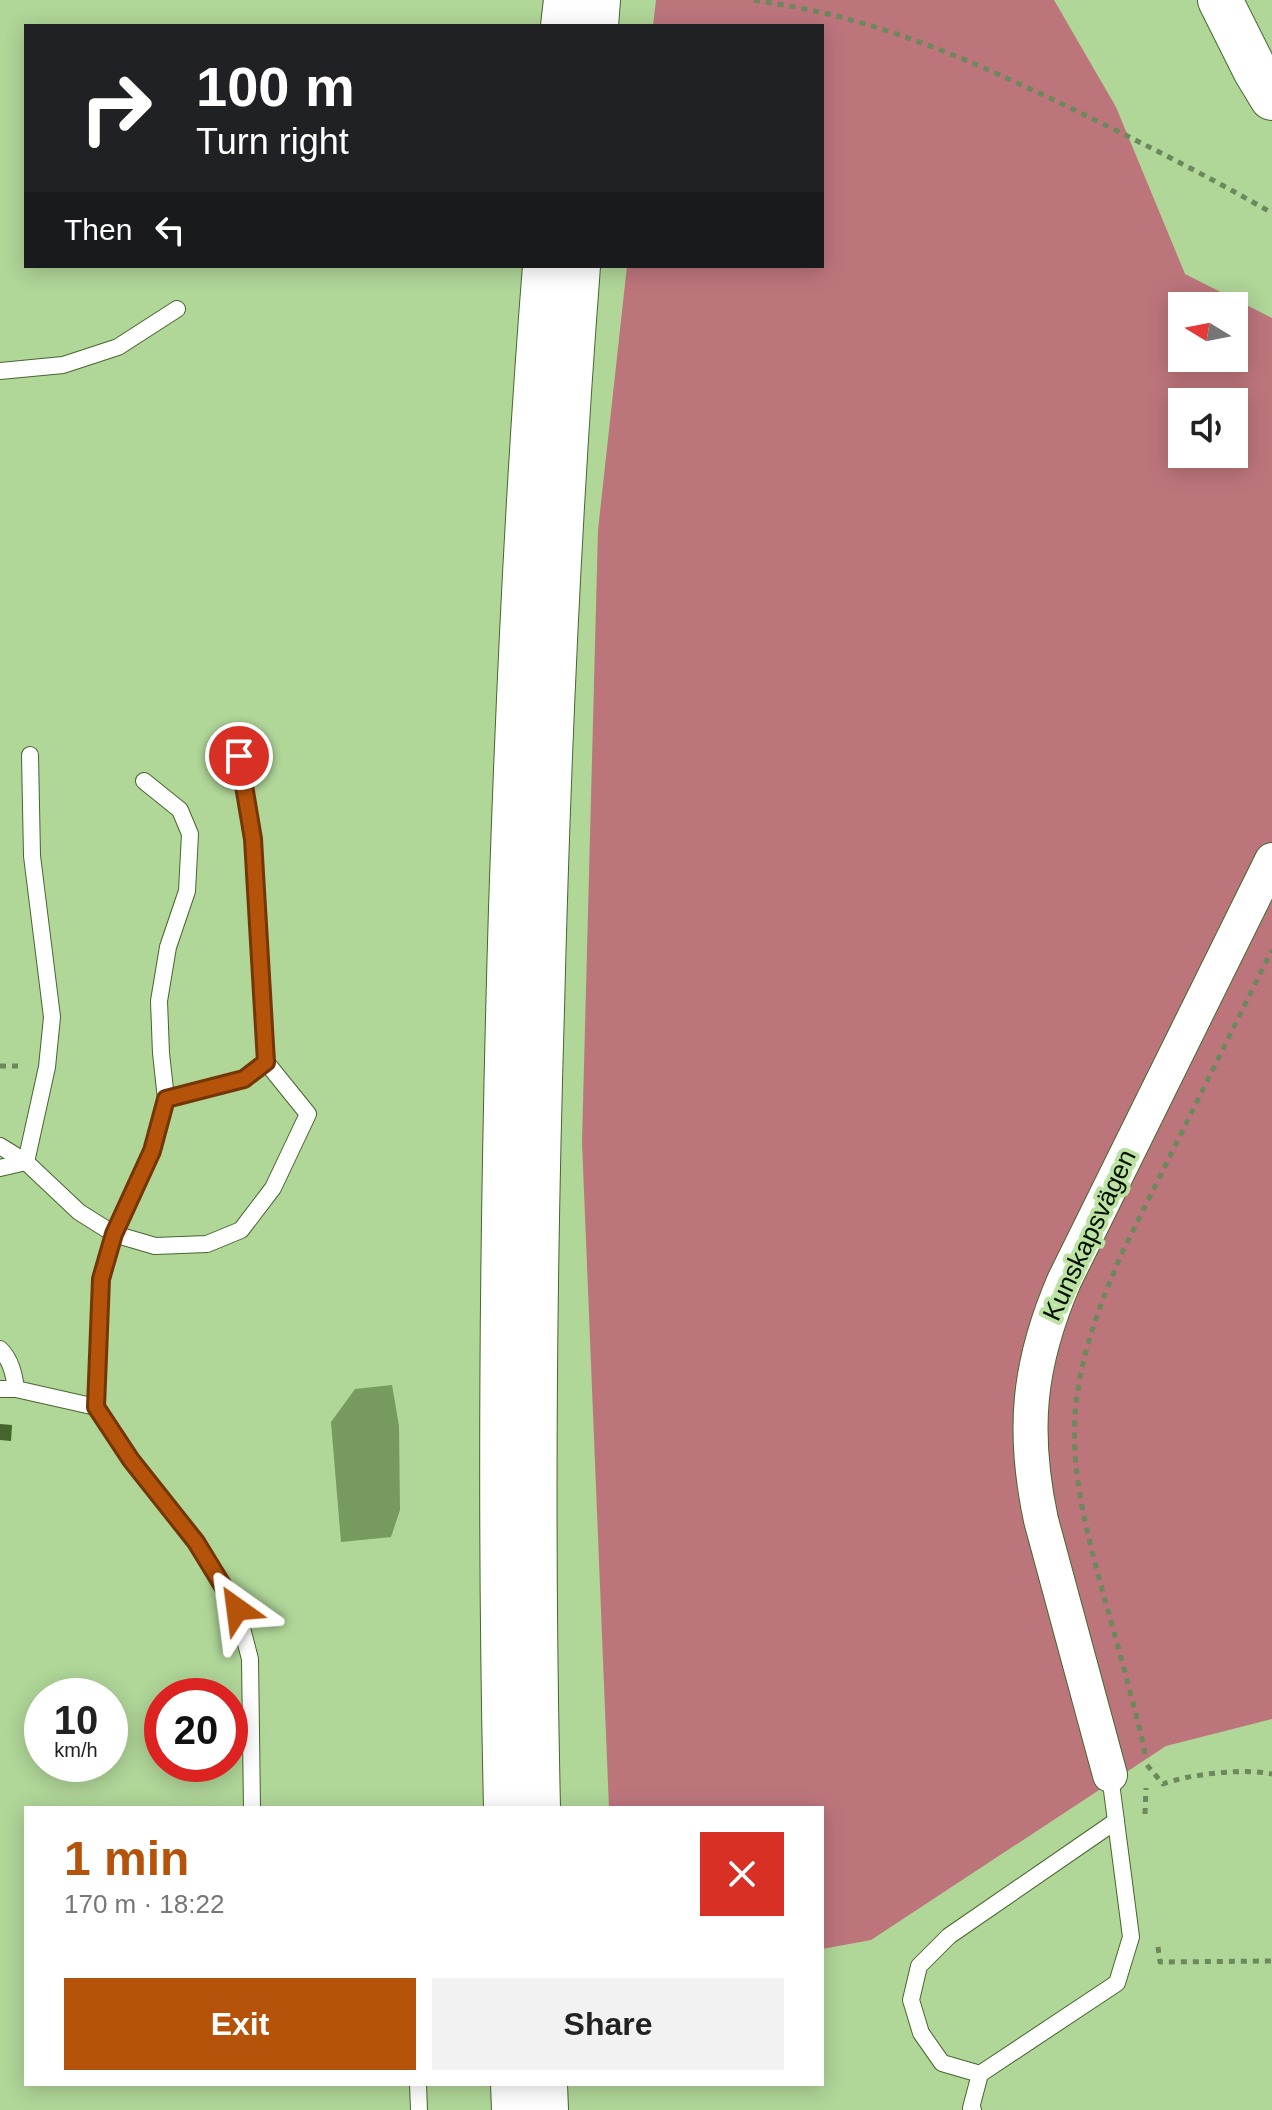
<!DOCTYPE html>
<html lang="en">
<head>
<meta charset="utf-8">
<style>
	:root { --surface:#fff; --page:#f2f2f2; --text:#222; --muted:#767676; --accent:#b45309 }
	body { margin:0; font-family:Arial,sans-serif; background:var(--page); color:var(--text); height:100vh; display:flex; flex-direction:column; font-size:30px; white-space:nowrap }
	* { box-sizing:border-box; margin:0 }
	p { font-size:26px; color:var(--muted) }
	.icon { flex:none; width:44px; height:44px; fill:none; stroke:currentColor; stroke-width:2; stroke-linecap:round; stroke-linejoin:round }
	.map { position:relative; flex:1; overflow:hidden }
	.sheet { position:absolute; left:24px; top:1806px; width:800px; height:280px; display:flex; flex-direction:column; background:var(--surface); border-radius:0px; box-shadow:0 4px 20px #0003 }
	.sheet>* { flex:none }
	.hud { position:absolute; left:24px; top:24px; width:800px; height:244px; border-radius:0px; box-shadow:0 4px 20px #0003; background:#202124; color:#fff; overflow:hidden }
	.needle { width:52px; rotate:280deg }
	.buttons { position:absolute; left:1168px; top:292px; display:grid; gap:16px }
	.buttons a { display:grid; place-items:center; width:80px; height:80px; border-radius:0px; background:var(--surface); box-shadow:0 4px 20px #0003; font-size:40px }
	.speed { position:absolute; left:24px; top:1678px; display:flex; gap:16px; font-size:40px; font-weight:700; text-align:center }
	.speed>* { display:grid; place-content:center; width:104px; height:104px; border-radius:50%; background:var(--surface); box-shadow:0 4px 20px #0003; line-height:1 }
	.speed small { font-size:20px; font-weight:400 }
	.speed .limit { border:12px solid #d22; background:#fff; color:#111 }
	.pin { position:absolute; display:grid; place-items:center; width:68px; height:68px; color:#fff; margin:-34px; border:4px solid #fff; border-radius:50%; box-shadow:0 2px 8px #0007 }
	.me { position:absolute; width:88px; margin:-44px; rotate:329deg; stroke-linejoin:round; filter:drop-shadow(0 0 6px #0008) }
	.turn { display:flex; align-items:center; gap:28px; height:168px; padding:0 40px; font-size:36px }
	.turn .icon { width:104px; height:104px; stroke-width:2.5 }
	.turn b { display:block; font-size:56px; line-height:68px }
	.then { display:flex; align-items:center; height:76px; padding:0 40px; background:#0003; gap:16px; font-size:30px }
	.round { display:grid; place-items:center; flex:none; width:84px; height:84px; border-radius:0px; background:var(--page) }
	.overview { display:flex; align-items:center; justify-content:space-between; height:136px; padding:0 40px }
	h1 { font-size:48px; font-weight:700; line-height:60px; color:var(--accent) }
	.button { display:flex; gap:16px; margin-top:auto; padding:16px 40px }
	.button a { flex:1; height:92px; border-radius:0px; background:var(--accent); color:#fff; font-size:32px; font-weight:700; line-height:92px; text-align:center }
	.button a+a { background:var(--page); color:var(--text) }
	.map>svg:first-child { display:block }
</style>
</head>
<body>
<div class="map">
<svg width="1272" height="2110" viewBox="0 0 1272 2110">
	<rect width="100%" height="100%" fill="#b0d698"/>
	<!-- forest -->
	<path fill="#bd757c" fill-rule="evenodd" d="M656 0H1054L1116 107 1185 274 1272 318V1719L1166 1746 871 1940 822 1949V1808H609L582 1142 598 530 627 266H822V26H653ZM1182 306H1234V358H1182ZM1182 402H1234V454H1182Z"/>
	<!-- water -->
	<polygon fill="#779a5f" points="392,1385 399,1426 400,1510 391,1537 341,1542 331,1422 355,1389"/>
	<!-- building -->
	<polygon fill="#45652d" points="0,1424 12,1425 11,1441 0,1440"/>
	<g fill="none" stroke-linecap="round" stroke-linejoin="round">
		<defs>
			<g id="lane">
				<polyline points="0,371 63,365 118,347 177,309"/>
				<polyline points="166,1099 244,1079 266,1062 253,839 239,756"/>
				<polyline points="0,1146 26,1162 79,1212 114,1234 155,1246 207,1244 241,1230 273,1188 308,1114 266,1062"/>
				<polyline points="0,1168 26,1162 47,1067 52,1017 32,856 30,755"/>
				<path d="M0 1349C11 1360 14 1374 16 1389"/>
				<polyline points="0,1389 16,1389 96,1407 131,1460 196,1542 237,1609 250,1659 252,1808"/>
				<polyline points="96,1407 101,1279 114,1234 152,1151 166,1099 161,1053 159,1001 168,947 187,891 190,834 180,810 144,781"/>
				<polyline points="980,2074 942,2063 921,2033 911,2000 919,1966 949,1936 1116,1821"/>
				<polyline points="418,2084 419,2110"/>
				<polyline points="973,2110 971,2108 980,2074 1117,1983 1131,1937 1110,1775"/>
			</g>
			<path id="street" d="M1110 1775 1041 1520C1022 1431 1028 1365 1064 1281L1272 860"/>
			<polyline id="secondary" points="1220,0 1255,70 1272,98"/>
			<g id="primary">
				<polyline points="563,26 566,0"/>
				<polyline points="596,26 598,0"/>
				<path d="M506 1808C499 1508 502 1208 511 909 518 694 528 480 545 266"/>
				<path d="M538 1808C532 1542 534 1276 542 1009 548 761 559 513 578 266"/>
				<polyline points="513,2084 514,2110"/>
				<polyline points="545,2084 546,2110"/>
			</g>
		</defs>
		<!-- lane casing -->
		<use href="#lane" stroke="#46672e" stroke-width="18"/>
		<!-- street casing -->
		<use href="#street" stroke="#46672e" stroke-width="36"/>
		<!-- secondary casing -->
		<use href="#secondary" stroke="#46672e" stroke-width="46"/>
		<!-- primary casing -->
		<use href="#primary" stroke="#46672e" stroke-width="46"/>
		<!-- path -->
		<g stroke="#6c885c" stroke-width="5" stroke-dasharray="6 6" stroke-linecap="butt">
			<path d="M754 0C784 5 815 10 844 18 931 41 1013 80 1093 119 1154 149 1213 179 1272 213"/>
			<polyline points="0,1066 19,1066"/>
			<path d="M1145 1754 1140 1730C1129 1687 1117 1643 1105 1600 1086 1530 1065 1456 1079 1383 1087 1338 1103 1297 1121 1255L1272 950"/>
			<path d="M1147 1765 1163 1784C1190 1774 1243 1768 1272 1774"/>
			<polyline points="1145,1814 1146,1788"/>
			<polyline points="1158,1947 1160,1962 1272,1961"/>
		</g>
		<!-- lane -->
		<use href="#lane" stroke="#fff" stroke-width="16"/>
		<!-- street -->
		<use href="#street" stroke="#fff" stroke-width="34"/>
		<!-- secondary -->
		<use href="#secondary" stroke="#fff" stroke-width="44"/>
		<!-- primary -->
		<use href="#primary" stroke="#fff" stroke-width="44"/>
	</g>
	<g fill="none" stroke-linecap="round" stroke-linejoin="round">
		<defs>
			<polyline id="route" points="237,1609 196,1542 131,1460 96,1407 101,1279 114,1234 152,1151 166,1099 244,1079 266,1062 253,839 239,756"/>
		</defs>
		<!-- route casing -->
		<use href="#route" stroke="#753606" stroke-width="20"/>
		<!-- route -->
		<use href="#route" stroke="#b45309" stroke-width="14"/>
	</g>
	<g text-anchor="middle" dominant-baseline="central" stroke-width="8" stroke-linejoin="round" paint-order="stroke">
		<!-- street labels -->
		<g font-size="26" fill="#051100" stroke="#bde3a4">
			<text transform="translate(1089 1235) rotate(-65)">Kunskapsvägen</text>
		</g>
	</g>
</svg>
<div class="buttons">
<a><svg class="needle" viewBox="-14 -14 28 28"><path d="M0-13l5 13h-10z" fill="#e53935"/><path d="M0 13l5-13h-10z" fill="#767676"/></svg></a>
<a><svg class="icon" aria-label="sound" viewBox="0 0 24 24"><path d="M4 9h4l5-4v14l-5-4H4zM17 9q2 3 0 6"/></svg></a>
</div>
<div class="speed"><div>10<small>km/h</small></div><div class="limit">20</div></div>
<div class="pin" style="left:239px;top:756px;background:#d93025"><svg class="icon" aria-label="arrive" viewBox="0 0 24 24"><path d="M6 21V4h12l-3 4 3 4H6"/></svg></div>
<svg class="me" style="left:237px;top:1609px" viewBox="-20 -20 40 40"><path d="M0-17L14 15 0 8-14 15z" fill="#b45309" stroke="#fff" stroke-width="4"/></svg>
<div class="hud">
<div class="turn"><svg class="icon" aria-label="right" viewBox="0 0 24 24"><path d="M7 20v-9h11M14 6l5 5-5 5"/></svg><div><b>100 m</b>Turn right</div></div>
<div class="then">Then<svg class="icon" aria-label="left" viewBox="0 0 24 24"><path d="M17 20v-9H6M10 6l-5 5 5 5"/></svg></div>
</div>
<section class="sheet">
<div class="overview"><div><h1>1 min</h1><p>170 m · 18:22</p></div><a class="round" style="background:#d93025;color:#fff"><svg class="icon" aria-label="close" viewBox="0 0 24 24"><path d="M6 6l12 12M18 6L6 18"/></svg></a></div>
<div class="button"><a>Exit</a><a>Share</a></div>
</section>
</div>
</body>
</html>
